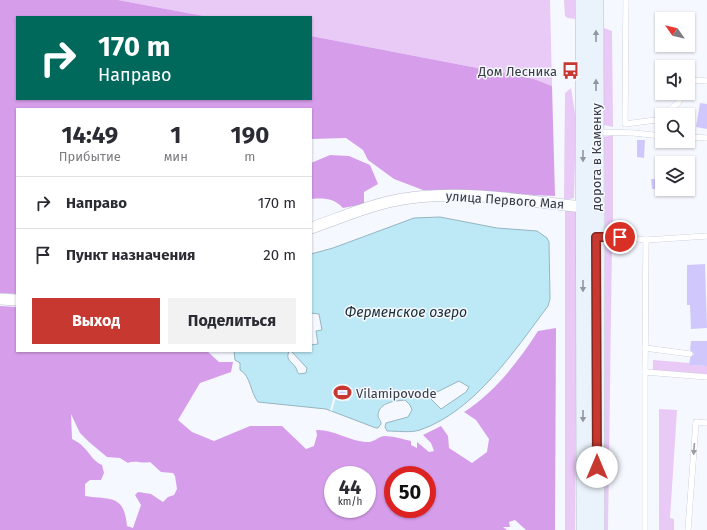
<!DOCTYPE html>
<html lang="ru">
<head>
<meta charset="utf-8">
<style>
	:root { --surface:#fff; --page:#f2f2f3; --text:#2b2b33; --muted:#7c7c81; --line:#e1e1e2; --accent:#c73930 }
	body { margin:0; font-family:"Fira Sans",sans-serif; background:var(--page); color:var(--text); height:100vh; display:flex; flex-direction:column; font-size:15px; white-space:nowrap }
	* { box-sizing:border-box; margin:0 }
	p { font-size:13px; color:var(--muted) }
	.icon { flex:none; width:22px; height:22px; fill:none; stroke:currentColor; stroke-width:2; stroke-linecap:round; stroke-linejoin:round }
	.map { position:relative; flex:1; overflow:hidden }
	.drawer { position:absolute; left:16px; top:108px; width:296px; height:244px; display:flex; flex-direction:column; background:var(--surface); border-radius:0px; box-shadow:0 1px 3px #0004 }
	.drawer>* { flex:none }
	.guide { position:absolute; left:16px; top:16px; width:296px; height:84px; border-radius:0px; box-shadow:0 1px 3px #0004; background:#00695c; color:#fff; overflow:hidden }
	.needle { width:26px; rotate:304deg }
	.buttons { position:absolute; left:655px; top:12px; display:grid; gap:8px }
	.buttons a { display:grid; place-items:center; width:40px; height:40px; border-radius:0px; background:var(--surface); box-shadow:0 1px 3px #0004; font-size:20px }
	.speed { position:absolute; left:324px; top:466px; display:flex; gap:8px; font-size:20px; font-weight:700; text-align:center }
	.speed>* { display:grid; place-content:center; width:52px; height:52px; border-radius:50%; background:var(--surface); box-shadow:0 1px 3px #0004; line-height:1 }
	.speed small { font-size:10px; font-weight:400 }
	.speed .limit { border:6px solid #d22; background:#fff; color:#111 }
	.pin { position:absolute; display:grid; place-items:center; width:34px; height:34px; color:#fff; margin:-17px; border:2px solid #fff; border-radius:50%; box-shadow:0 1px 4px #0007 }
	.me { position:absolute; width:44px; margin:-22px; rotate:0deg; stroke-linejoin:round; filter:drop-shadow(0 0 3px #0008) }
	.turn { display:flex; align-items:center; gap:14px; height:84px; padding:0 16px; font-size:18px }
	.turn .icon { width:52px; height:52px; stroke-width:2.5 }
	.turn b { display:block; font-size:28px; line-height:34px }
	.eta { display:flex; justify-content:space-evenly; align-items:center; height:68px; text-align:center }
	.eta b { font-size:24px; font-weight:700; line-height:28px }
	.cta { display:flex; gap:8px; margin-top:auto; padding:8px 16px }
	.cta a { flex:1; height:46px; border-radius:0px; background:var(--accent); color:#fff; font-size:16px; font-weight:700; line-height:46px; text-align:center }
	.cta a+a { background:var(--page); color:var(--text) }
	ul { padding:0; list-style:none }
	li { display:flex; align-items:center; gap:12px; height:52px; padding:0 16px; border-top:1px solid var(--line) }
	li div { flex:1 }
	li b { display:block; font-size:15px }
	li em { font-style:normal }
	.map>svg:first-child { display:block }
</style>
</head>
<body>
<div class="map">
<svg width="707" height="530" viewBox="0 0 707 530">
	<rect width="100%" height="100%" fill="#f5f8ff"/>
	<!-- green -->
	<g fill="#e9c9f5">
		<polygon points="118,0 550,0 552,86 534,79 311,36 311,17 209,17"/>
		<polygon points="564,0 575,0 575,19 568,18 565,16"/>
		<polygon points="604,28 612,31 613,127 604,125"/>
		<polygon points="571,88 576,120 574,198 564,200 565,93"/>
		<polygon points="613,135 613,231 605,230 604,137"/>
		<polygon points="565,209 576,211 577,315 575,530 565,530"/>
		<polygon points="605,244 612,244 608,530 605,530"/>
		<polygon points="653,360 690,363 690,365 707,366 707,374 653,370"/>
		<polygon points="659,409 677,410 670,518 674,519 674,530 659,530"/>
	</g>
	<!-- forest -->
	<g fill="#d69deb" fill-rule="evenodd">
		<polygon points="0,0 118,0 209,17 17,17 17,99 311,99 311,36 534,79 552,86 555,196 423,190 394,179 368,160 363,150 346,138 311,139 311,109 17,109 17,294 0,293"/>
		<path d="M330 155 349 156 370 165 378 184 364 192V204L343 208C333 198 325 198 311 199V163Z"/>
		<path d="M0 306 17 307V351H207L219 362H233L231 372 200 383 178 420 192 432 214 441 250 426H282L306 449 314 446 317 435 316 430C333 429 349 441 366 442 373 443 378 437 384 436 392 436 403 439 411 441V445L417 448V442L429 452 434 451 431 443 423 435 441 426 448 436 449 448 472 463 487 452 489 439 476 420 464 412C495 392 518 362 538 331L556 328 555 530H526L515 520 509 522 510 527H503L507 530H0ZM71 414 80 433 89 442 107 457 120 458 128 463C136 460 142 464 150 462L161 472 173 473 175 476 177 489 174 495 168 497 163 502 151 494 138 492 135 495 141 505 133 528 127 526C124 494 111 500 85 496V484L90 480H101L104 473 102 465C90 460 88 446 72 439ZM333 475H367V509H333ZM393 475H427V509H393Z"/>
	</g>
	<!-- water -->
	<path fill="#bde9f7" stroke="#95b5c0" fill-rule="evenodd" d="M440 217 497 228 537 231 547 238 549 242 550 299 548 306C515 350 475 411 420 430 411 433 397 431 387 431L385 427 386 423 408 417 412 410 410 405 405 400C395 401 379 402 378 415 378 420 381 419 381 424L378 428H376L326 409 258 402C250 392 251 376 240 370V363L235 360 234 351H289C285 361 292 361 296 368 297 370 297 372 299 374L306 373 307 368 291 351H311V345L318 344 316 331 322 330 319 314 311 313V254L333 248 414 218ZM459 381 469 387 466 392 441 409 431 399 433 394Z"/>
	<!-- pier -->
	<polygon fill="#f5f8ff" points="337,386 352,391 349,401 336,397 332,411 330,410"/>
	<!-- building -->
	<g fill="#d0c7fc">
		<polygon points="700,103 707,104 707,129 696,127"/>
		<polygon points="637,140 645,140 644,158 637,157"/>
		<polygon points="651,179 662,179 662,189 652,189"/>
		<polygon points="705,264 707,328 691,329 690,305 687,305 687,265"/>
		<polygon points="691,341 707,341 707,366 689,365 690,358 694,354 690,350"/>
		<polygon points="338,387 350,391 348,399 336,395"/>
	</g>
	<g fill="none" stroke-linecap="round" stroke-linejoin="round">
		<defs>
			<g id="lane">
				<polyline points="626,0 625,124 656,120 662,116"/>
				<polyline points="688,87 692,80 707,81"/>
				<polyline points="663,115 678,103 684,93"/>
				<polyline points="597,132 634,133 662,136"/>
				<polyline points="688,137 707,138"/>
				<polyline points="597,237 621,237 646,240 707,236"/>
				<polyline points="645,348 690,354"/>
				<polyline points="645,372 646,240"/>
				<polyline points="645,530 645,372 707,377"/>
				<polyline points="688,530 696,422 707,423"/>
			</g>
			<g id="street">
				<path d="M311 228C343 217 376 202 410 198 467 190 526 201 583 207"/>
				<polyline points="0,299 17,300"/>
			</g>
			<g id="secondary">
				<polyline points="583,0 584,530"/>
				<polyline points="596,0 597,530"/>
			</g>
		</defs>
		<!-- lane casing -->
		<use href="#lane" stroke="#b8bece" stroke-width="6"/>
		<!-- street casing -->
		<use href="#street" stroke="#b8bece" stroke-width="12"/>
		<!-- secondary casing -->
		<use href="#secondary" stroke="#b8bece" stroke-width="16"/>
		<!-- lane -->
		<use href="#lane" stroke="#fff" stroke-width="5.5"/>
		<!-- street -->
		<use href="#street" stroke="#fff" stroke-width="11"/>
		<!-- secondary -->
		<use href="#secondary" stroke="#eaf3fb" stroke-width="15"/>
	</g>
	<!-- one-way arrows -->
	<defs><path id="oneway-solid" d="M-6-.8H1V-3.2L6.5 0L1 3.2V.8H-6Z"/></defs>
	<g fill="#91979e">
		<use href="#oneway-solid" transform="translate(596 36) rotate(-90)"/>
		<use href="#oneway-solid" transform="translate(596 85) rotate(-90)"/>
		<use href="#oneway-solid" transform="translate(583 156) rotate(90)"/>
		<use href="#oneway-solid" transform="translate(583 286) rotate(90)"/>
		<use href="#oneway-solid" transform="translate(583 416) rotate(90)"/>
	</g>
	<use fill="#9c9da0" href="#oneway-solid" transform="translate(694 449) rotate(94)"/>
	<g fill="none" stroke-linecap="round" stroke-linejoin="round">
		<defs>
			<polyline id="route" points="597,467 596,237 620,237"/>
		</defs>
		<!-- route casing -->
		<use href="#route" stroke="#81251f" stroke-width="10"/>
		<!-- route -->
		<use href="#route" stroke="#c73930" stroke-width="7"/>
	</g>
	<!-- icons -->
	<defs>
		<symbol id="bus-bare" viewBox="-9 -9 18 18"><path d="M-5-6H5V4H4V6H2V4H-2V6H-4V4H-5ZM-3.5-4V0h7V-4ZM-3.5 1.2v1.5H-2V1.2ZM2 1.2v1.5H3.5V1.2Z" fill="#c73930" stroke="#f5f8ff" stroke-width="2.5" paint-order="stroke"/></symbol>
		<symbol id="stadium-bare" viewBox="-9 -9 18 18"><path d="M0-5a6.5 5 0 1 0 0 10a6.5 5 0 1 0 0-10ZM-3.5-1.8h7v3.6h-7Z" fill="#c73930" stroke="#f5f8ff" stroke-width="2.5" paint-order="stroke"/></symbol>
	</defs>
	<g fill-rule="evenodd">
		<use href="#bus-bare" x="558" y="58" width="25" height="25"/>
		<use href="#stadium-bare" x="330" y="380" width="25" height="25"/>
	</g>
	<g text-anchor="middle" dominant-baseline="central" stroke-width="3" stroke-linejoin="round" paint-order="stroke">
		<!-- poi labels -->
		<g font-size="13" fill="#383b41" stroke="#f5f8ff" text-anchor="end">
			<text x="557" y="71">Дом Лесника</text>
			<text x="356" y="393" text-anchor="start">Vilamipovode</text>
		</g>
		<!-- street labels -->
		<g font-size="13" fill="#383b41" stroke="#f5f8ff">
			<text transform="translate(596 157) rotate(-90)">дорога в Каменку</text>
			<text transform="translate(505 200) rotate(4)">улица Первого Мая</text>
		</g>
		<!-- water labels -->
		<g font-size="14" font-style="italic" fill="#182e35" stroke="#f5f8ff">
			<text x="406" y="312">Ферменское озеро</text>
		</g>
	</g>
</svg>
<div class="buttons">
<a><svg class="needle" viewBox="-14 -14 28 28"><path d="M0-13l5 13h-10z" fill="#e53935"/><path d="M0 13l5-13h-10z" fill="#7c7c81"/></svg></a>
<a><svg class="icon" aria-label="sound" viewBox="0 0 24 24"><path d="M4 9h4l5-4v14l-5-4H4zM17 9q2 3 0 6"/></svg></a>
<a><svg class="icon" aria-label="search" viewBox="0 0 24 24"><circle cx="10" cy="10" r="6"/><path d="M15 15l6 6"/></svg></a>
<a><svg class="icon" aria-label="layers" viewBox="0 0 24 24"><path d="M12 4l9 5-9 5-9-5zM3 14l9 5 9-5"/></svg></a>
</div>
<div class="speed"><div>44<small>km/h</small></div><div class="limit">50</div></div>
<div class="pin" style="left:620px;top:237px;background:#d93025"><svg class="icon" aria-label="arrive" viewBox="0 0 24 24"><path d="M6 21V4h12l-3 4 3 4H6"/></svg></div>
<svg class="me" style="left:597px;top:467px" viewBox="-20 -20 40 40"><circle r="19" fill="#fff"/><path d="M0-13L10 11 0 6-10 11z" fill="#c73930"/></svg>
<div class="guide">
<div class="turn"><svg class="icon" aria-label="right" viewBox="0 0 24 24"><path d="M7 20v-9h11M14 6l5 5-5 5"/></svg><div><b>170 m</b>Направо</div></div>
</div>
<section class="drawer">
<div class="eta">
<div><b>14:49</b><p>Прибытие</p></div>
<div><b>1</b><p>мин</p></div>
<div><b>190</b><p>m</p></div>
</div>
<ul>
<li><svg class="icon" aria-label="right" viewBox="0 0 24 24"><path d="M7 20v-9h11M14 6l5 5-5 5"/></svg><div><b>Направо</b></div><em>170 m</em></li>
<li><svg class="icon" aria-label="arrive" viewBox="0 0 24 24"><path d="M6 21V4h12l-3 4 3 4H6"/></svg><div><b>Пункт назначения</b></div><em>20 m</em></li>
</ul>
<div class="cta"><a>Выход</a><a>Поделиться</a></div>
</section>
</div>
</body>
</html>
